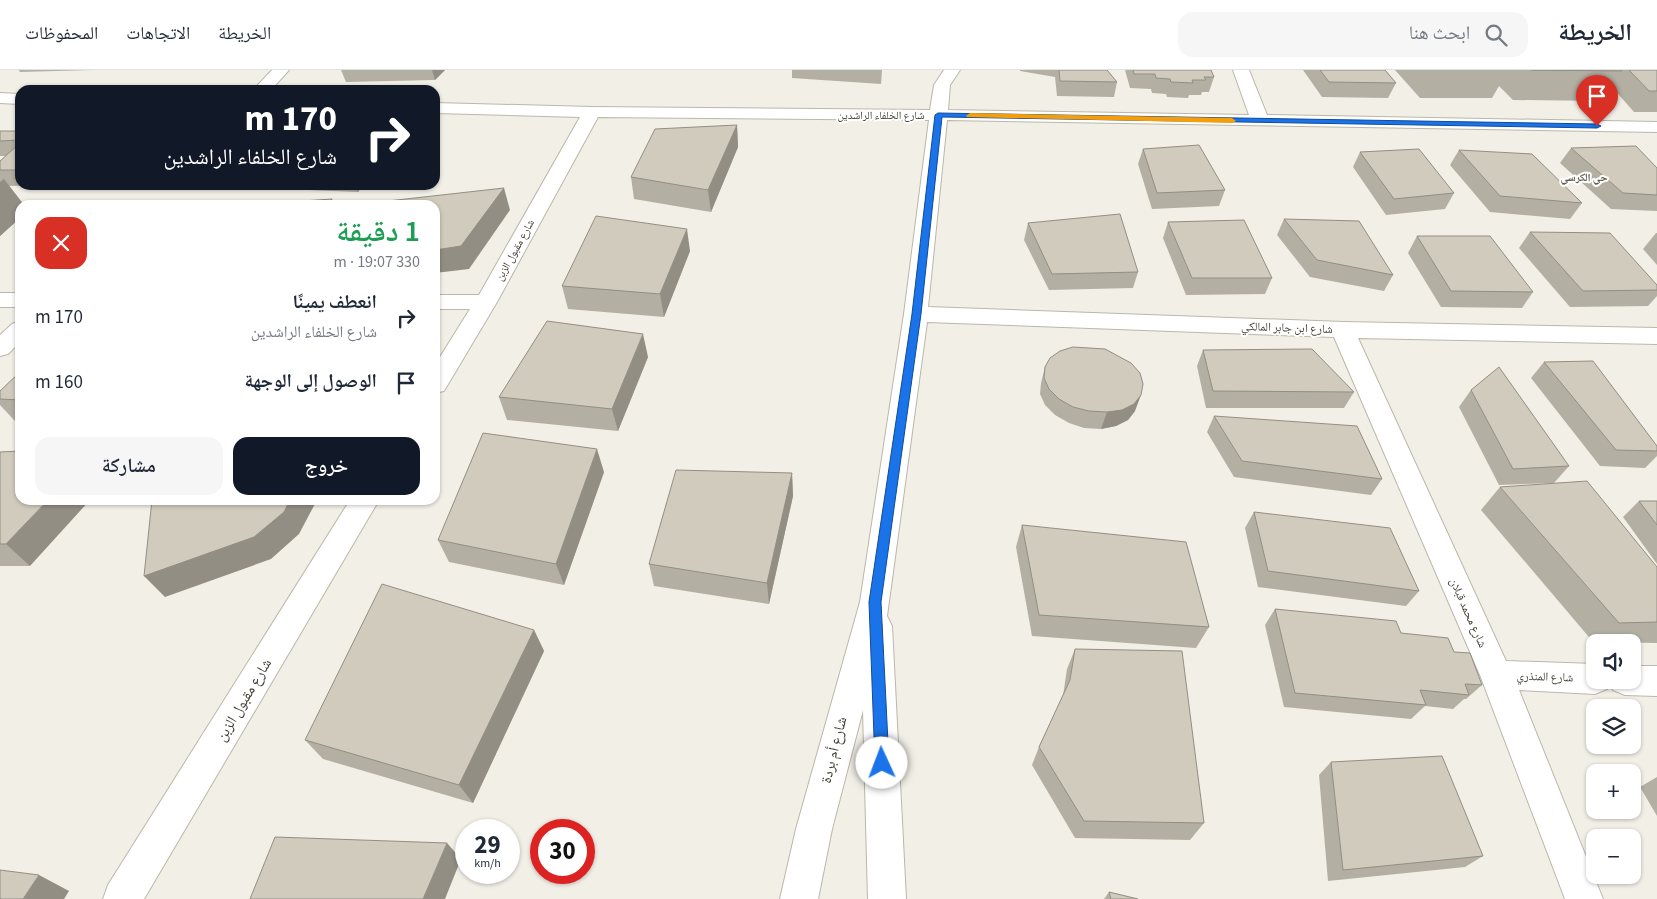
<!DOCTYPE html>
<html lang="ar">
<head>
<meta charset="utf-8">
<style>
	:root { --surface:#fff; --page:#f6f6f7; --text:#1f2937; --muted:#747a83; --line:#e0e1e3; --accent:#111827 }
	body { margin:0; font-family:"Source Sans 3","Noto Naskh Arabic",sans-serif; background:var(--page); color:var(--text); direction:rtl; height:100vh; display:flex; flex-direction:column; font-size:19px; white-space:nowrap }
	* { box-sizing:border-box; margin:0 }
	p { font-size:16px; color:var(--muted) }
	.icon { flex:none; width:28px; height:28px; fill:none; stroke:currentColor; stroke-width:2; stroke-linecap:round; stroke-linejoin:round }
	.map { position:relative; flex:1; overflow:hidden; direction:ltr }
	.panel { position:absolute; left:15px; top:130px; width:425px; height:305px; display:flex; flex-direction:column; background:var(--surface); border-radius:15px; box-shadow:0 1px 4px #0004; direction:rtl }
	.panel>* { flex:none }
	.guide { position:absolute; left:15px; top:15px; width:425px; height:105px; border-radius:15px; box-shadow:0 1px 4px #0004; direction:rtl; background:#111827; color:#fff; overflow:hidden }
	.fabs { position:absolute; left:1586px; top:564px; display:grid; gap:10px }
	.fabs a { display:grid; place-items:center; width:55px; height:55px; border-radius:10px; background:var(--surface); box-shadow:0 1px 4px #0004; font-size:25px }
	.speed { position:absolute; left:455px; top:749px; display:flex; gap:10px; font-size:25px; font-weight:700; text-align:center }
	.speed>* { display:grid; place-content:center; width:65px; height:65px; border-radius:50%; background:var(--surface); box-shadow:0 1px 4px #0004; line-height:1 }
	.speed small { font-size:12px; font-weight:400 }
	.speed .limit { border:8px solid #d22; background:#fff; color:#111 }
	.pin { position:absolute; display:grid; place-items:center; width:42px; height:42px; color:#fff; margin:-51px -21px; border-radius:50% 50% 50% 0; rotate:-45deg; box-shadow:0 0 5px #0007 }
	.pin .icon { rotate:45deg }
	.me { position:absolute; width:55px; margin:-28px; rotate:358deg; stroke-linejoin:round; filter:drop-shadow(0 0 4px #0008) }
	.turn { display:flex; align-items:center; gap:18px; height:105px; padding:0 20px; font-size:22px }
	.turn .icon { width:65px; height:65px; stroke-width:2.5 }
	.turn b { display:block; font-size:35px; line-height:42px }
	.round { display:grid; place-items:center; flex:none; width:52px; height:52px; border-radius:15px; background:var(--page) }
	.headline { display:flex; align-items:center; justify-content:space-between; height:85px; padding:0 20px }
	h1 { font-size:30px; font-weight:600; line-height:38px; color:#1e9e55 }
	.button { display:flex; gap:10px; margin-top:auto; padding:10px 20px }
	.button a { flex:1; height:58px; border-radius:15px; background:var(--accent); color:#fff; font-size:20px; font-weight:600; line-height:58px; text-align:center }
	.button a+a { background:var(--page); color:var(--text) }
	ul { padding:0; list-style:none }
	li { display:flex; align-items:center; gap:15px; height:65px; padding:0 20px }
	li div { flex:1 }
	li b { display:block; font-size:19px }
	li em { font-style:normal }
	header { display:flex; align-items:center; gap:30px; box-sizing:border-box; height:70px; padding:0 25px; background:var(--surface); border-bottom:1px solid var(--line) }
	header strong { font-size:24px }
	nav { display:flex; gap:28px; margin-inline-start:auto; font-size:18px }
	.search { width:350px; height:45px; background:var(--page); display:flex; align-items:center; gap:12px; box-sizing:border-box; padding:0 18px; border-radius:15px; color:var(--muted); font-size:19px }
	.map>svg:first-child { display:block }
</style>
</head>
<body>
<header>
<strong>الخريطة</strong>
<div class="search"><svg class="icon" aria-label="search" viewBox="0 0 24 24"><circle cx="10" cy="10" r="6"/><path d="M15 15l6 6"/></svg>ابحث هنا</div>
<nav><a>الخريطة</a><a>الاتجاهات</a><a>المحفوظات</a></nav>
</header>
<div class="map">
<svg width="1657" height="829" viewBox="0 0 1657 829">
	<rect width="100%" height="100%" fill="#f1efe6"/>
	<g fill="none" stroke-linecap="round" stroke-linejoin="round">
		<defs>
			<g id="street">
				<polygon points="272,0 289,0 271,20 253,20"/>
				<polygon points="944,0 960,0 950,15 948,40 1249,45 1233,0 1249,0 1267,45 1657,52 1657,62 947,50 928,237 1343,252 1657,258 1657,274 1358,268 1506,591 1595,594 1595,610 1632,610 1632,596 1657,596 1657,626 1625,625 1613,620 1610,612 1607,619 1595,624 1519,620 1603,829 1565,829 1480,605 1334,267 927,252 887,546 892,556 906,829 868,829 863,640 832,759 818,829 780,829 796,759 860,532 904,244 929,50 598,47 497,232 444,321 435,323 435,295 470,239 435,239 435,225 479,225 580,47 435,43 435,33 592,37 930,40 934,15"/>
				<polygon points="0,23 20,24 20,34 0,33"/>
				<rect x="0" y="223" width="20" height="14"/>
				<polygon points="20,251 20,272 8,284 0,286 0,265 12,254"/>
				<polygon points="350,430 379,430 144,829 103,829 108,815"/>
			</g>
		</defs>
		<!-- street casing -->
		<use href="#street" stroke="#bbb7a9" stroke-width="2"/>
		<!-- street -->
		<use href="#street" fill="#fff" fill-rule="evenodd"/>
	</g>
	<!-- wall -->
	<g fill="#b4afa3">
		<polygon points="19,0 92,0 20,2"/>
		<polygon points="341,0 445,0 435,10 346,12"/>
		<polygon points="792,0 882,0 881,14 792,8"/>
		<polygon points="1020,0 1107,0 1117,12 1114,27 1057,26 1055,7 1020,1"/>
		<polygon points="1125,0 1211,0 1214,7 1209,22 1202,22 1201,25 1189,25 1188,28 1167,27 1166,24 1152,23 1151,19 1130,18"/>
		<polygon points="1303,0 1385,0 1396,13 1388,28 1322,27"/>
		<polygon points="1395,0 1657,0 1657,42 1634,42 1611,16 1602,31 1513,30 1499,16 1492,28 1420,28"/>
		<polygon points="737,55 738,77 711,142 634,129 631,107"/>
		<polygon points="0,61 20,61 20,115 57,115 9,116 24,135 20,135 20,148 0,166 0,91 6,86 0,86"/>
		<polygon points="1571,78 1657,98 1657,141 1611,139 1560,93"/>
		<polygon points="1143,79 1225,120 1219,136 1152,139 1138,94"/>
		<polygon points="1459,80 1582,133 1570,149 1490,142 1450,95"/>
		<polygon points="1360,82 1454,123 1445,139 1386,145 1353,97"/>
		<polygon points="256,115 363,115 358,122 258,118"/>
		<polygon points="1284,149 1393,205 1384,221 1310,207 1277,165"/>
		<polygon points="1168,152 1272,208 1265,224 1186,225 1163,168"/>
		<polygon points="1028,153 1138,202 1133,218 1049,220 1024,170"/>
		<polygon points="1530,162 1657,215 1657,226 1648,236 1570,237 1519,178"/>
		<polygon points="1656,163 1657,163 1657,195 1643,179"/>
		<polygon points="1417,166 1533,222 1522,238 1441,237 1408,183"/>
		<polygon points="690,181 664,247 568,239 562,216"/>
		<polygon points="1203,280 1354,322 1344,338 1206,338 1197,296"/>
		<polygon points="648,287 618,361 507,350 499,327"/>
		<polygon points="1544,292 1657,376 1657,386 1645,398 1600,396 1531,308"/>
		<polygon points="1045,297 1135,341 1128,350 1116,356 1101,359 1084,358 1069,353 1055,345 1045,335 1040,324 1041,313"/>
		<polygon points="20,302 20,351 15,351 0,335 0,321"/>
		<polygon points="1471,320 1569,396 1554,413 1499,415 1459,337"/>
		<polygon points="1214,346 1382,409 1371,425 1234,407 1207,362"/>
		<polygon points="0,382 30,496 0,496"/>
		<polygon points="604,402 564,515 449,492 438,470"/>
		<polygon points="792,403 793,426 769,534 654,516 649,494"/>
		<polygon points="1500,417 1657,497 1657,573 1595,572 1595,573 1594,573 1481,440"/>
		<polygon points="1639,431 1657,431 1657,494 1623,447"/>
		<polygon points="1254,442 1419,521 1406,536 1258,517 1245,458"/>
		<polygon points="1022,455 1209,557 1196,578 1032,566 1016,477"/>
		<polygon points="1275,539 1401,563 1454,582 1482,615 1466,629 1464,629 1453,639 1425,636 1411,649 1284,637 1265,555"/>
		<polygon points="534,560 544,581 473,733 323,689 305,670"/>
		<polygon points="1075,579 1204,753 1190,770 1075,768 1032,695 1039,677 1063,626 1067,599"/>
		<polygon points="1331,692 1483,786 1465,797 1328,811 1319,705"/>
		<polygon points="1657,707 1657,746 1640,717"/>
		<polygon points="1109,822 1138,829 1104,829"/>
	</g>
	<!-- shaded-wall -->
	<g fill="#928e84">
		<polygon points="432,0 445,0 435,10"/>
		<polygon points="737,55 738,77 711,142 708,120"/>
		<polygon points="4,109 24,135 20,135 20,148 0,166 0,112"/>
		<polygon points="354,115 363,115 358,122"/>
		<polygon points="504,118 510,140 469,199 435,203 435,180"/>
		<polygon points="332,129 335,135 328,135"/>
		<polygon points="687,159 690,181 664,247 660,224"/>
		<polygon points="643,264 648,287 618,361 612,339"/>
		<polygon points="1141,325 1135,341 1128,350 1116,356 1101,359 1107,342"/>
		<polygon points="597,379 604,402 564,515 556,494"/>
		<polygon points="792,403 793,426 769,534 767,513"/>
		<polygon points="48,430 90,430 30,496 6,474"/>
		<polygon points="290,430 317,430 299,464 271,489 165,527 144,506"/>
		<polygon points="534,560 544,581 473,733 459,715"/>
		<polygon points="447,773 461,789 445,829 423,829"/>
		<polygon points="39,805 69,821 64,829 23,829"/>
	</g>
	<!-- building -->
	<g fill="#d1cbbd" stroke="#928e84">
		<polygon points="1059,0 1107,0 1117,12 1060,11"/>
		<polygon points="1133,0 1211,0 1214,7 1204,7 1206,10 1192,10 1193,13 1171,12 1170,9 1156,8 1155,4 1134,4"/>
		<polygon points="1320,0 1385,0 1396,13 1329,12"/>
		<polygon points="1531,0 1621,0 1622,1"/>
		<polygon points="1629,0 1657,0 1657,21 1649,21"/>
		<polygon points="737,55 708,120 631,107 655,59"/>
		<polygon points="0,61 20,61 20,70 0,71"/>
		<polygon points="20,73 20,100 0,100 0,91"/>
		<polygon points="1199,75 1225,120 1157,123 1143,79"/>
		<polygon points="1636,76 1657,98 1657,125 1623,123 1571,78"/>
		<polygon points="1419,79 1454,123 1394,129 1360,82"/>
		<polygon points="1459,80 1532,84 1582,133 1500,126"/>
		<polygon points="504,118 461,176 435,180 435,135 377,135 379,132"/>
		<polygon points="332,129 328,135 243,135"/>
		<polygon points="1120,144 1138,202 1052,204 1028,153"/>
		<polygon points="596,146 687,159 660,224 562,216"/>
		<polygon points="1284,149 1359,151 1393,205 1317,190"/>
		<polygon points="1244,150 1272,208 1192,208 1168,152"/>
		<polygon points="1530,162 1610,163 1657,215 1657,220 1583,221"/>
		<polygon points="1417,166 1490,166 1533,222 1451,221"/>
		<polygon points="547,251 643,264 612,339 499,327"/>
		<polygon points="1073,277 1105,279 1131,293 1140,303 1143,314 1141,325 1134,334 1122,340 1107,342 1089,341 1073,337 1059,329 1049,319 1044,308 1045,297 1050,288 1060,281"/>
		<polygon points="1312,279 1354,322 1213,321 1203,280"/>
		<polygon points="1593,291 1657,376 1657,381 1616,380 1544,292"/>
		<polygon points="1499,297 1569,396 1513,399 1471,320"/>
		<polygon points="20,302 20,330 0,329 0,321"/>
		<polygon points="1214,346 1357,356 1382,409 1242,391"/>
		<polygon points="483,363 597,379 556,494 438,470"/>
		<polygon points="20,381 20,430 48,430 6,474 0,474 0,382"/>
		<polygon points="676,400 792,403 767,513 649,494"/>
		<polygon points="1587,411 1657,497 1657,552 1619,553 1500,417"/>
		<polygon points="152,430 290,430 284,442 254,467 144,506"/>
		<polygon points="1639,431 1657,431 1657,455"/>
		<polygon points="1254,442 1390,458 1419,521 1268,501"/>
		<polygon points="1022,455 1186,472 1209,557 1039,545"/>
		<polygon points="382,514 534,560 459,715 305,670"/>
		<polygon points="1275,539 1396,551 1401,563 1448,568 1454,582 1470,583 1482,615 1465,614 1469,625 1420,620 1426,635 1295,623"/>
		<polygon points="1075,579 1182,581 1204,753 1084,751 1039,677 1070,610"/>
		<polygon points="1442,686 1483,786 1343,800 1331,692"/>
		<polygon points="275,767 447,773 423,829 250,829"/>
		<polygon points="0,800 39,805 23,829 0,829"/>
		<polygon points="1109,822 1138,829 1111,829"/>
	</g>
	<!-- route -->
	<polygon fill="#1a73e8" stroke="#114b97" points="938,43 1597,54 1601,56 1597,58 942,47 921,244 881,532 889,693 887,698 882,700 877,698 875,693 869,532 912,244 935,45"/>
	<!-- slow -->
	<polygon fill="#f59e0b" points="970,43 1232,48 1236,51 1232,53 967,47 966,46"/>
	<g text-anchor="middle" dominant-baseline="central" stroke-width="4" stroke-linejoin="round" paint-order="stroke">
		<!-- far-street labels -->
		<g font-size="11" fill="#423f36" stroke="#fff">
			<text x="881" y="45">شارع الخلفاء الراشدين</text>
			<text transform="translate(515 180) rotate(-61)">شارع مقبول الزبن</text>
		</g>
		<!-- far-neighbourhood labels -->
		<g font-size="11" font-weight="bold" fill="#645e4e" stroke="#fff">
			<text x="1584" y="107">حي الكرسي</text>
		</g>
		<!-- street labels -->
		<g font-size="12" fill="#423f36" stroke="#fff">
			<text transform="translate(1287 258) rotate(2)">شارع ابن جابر المالكي</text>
			<text transform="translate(1468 543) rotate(66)">شارع محمد قبلان</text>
			<text transform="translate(1545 607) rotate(2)">شارع المنذري</text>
		</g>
		<!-- near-street labels -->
		<g font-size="15" fill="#423f36" stroke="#fff">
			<text transform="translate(244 630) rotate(-59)">شارع مقبول الزبن</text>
			<text transform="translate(834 680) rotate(-76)">شارع أم بردة</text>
		</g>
	</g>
</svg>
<div class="fabs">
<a><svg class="icon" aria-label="sound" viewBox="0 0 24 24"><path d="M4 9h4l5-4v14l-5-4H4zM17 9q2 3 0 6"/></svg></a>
<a><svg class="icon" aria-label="layers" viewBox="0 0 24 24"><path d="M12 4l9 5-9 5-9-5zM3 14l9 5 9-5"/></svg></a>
<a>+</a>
<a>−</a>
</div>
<div class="speed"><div>29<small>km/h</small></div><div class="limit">30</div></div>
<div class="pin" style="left:1597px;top:56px;background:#d93025"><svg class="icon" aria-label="arrive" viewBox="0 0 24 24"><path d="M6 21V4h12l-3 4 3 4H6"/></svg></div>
<svg class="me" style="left:882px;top:693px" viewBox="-20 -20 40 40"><circle r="19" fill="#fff"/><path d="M0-13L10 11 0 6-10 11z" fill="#1a73e8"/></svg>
<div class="guide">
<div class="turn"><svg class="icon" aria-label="right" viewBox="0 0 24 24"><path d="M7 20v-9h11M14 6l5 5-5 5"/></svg><div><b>170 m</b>شارع الخلفاء الراشدين</div></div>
</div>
<section class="panel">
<div class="headline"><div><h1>1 دقيقة</h1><p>330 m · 19:07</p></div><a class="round" style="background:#d93025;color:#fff"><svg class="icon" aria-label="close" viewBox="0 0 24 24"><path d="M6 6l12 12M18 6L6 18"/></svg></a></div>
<ul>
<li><svg class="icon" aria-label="right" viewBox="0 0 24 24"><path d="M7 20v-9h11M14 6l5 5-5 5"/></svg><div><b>انعطف يمينًا</b><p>شارع الخلفاء الراشدين</p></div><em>170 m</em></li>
<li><svg class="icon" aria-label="arrive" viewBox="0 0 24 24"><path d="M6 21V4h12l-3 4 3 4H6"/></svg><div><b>الوصول إلى الوجهة</b></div><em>160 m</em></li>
</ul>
<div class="button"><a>خروج</a><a>مشاركة</a></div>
</section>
</div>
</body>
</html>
